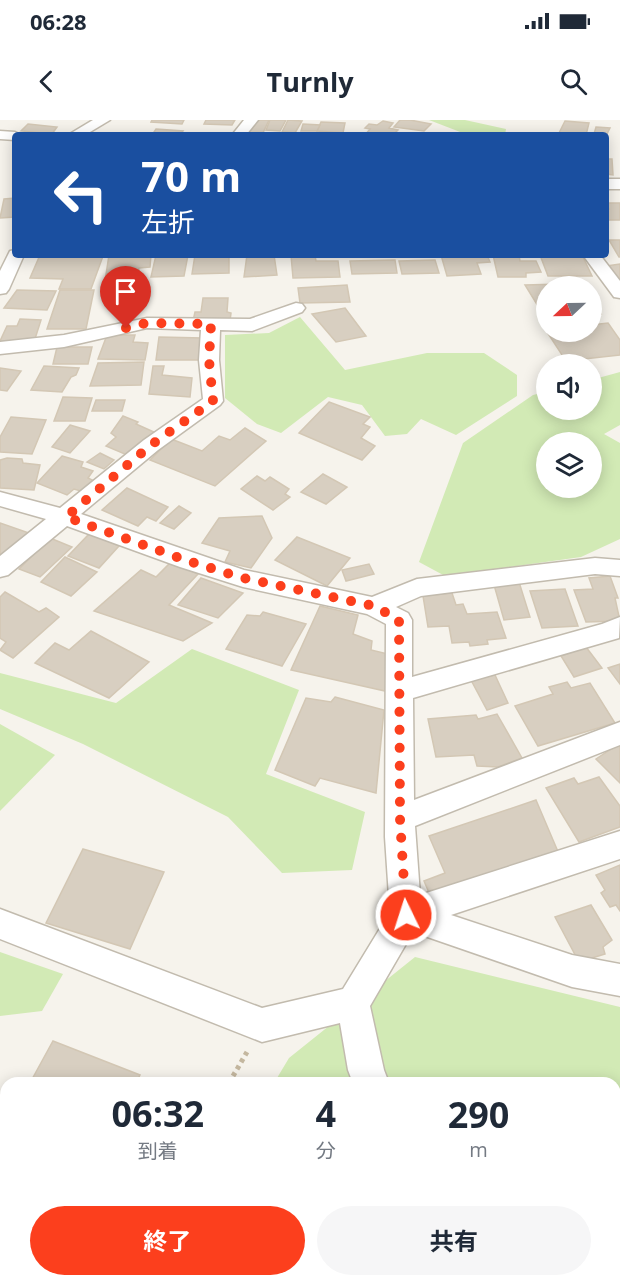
<!DOCTYPE html>
<html lang="ja">
<head>
<meta charset="utf-8">
<style>
	:root { --surface:#fff; --page:#f6f6f7; --text:#1f2937; --muted:#747a83; --accent:#fc3f1d }
	body { margin:0; font-family:"Open Sans","Noto Sans JP",sans-serif; background:var(--page); color:var(--text); height:100vh; display:flex; flex-direction:column; font-size:22px; white-space:nowrap }
	* { box-sizing:border-box; margin:0 }
	p { font-size:20px; color:var(--muted) }
	.icon { flex:none; width:33px; height:33px; fill:none; stroke:currentColor; stroke-width:2; stroke-linecap:round; stroke-linejoin:round }
	.map { position:relative; flex:1; overflow:hidden }
	.drawer { position:absolute; left:0px; top:957px; width:621px; height:210px; display:flex; flex-direction:column; background:var(--surface); border-radius:18px 18px 0 0; box-shadow:0 3px 15px #0003 }
	.drawer>* { flex:none }
	.top-card { position:absolute; left:12px; top:12px; width:597px; height:126px; border-radius:6px; box-shadow:0 3px 15px #0003; background:#1a4fa0; color:#fff; overflow:hidden }
	.needle { width:39px; rotate:248deg }
	.buttons { position:absolute; left:536px; top:156px; display:grid; gap:12px }
	.buttons a { display:grid; place-items:center; width:66px; height:66px; border-radius:50%; background:var(--surface); box-shadow:0 3px 15px #0003; font-size:30px }
	.pin { position:absolute; display:grid; place-items:center; width:51px; height:51px; color:#fff; margin:-62px -26px; border-radius:50% 50% 50% 0; rotate:-45deg; box-shadow:0 0 6px #0007 }
	.pin .icon { rotate:45deg }
	.me { position:absolute; width:66px; margin:-33px; rotate:356deg; stroke-linejoin:round; filter:drop-shadow(0 0 4px #0008) }
	.turn { display:flex; align-items:center; gap:21px; height:126px; padding:0 30px; font-size:27px }
	.turn .icon { width:78px; height:78px; stroke-width:2.5 }
	.turn b { display:block; font-size:42px; line-height:51px }
	.eta { display:flex; justify-content:space-evenly; align-items:center; height:102px; text-align:center }
	.eta b { font-size:36px; font-weight:700; line-height:42px }
	.button { display:flex; gap:12px; margin-top:auto; padding:12px 30px }
	.button a { flex:1; height:69px; border-radius:36px; background:var(--accent); color:#fff; font-size:24px; font-weight:700; line-height:69px; text-align:center }
	.button a+a { background:var(--page); color:var(--text) }
	.status { display:flex; justify-content:space-between; align-items:center; height:42px; padding:0 30px; background:var(--surface); direction:ltr }
	.status svg { height:16px; fill:currentColor }
	header { display:flex; justify-content:space-between; align-items:center; height:78px; padding:0 30px; background:var(--surface); font-size:27px; font-weight:700 }
	.map>svg:first-child { display:block }
</style>
</head>
<body>
<div class="status"><b>06:28</b><svg viewBox="0 0 49 12"><path d="M0 12V9h3v3zM5 12V6h3v6zM10 12V3h3v9zM15 12V0h3v12zM26 1h20v11H26zM47 4h2v5h-2z"/></svg></div>
<header><svg class="icon" aria-label="back" viewBox="0 0 24 24"><path d="M15 5l-7 7 7 7"/></svg>Turnly<svg class="icon" aria-label="search" viewBox="0 0 24 24"><circle cx="10" cy="10" r="6"/><path d="M15 15l6 6"/></svg></header>
<div class="map">
<svg width="620" height="1167" viewBox="0 0 620 1167">
	<rect width="100%" height="100%" fill="#f6f3ec"/>
	<!-- green -->
	<g fill="#d2eab5" fill-rule="evenodd">
		<polygon points="429,0 465,0 506,9 505,15 468,15"/>
		<polygon points="300,197 345,250 427,233 484,233 517,255 517,276 456,315 421,299 407,314 385,316 362,285 328,277 281,313 257,304 225,278 225,215 269,213"/>
		<path d="M620 252V305L604 314 620 323V419L581 437 445 456 419 442 463 323 533 275 546 272V290H591V260ZM591 322V368H546V322Z"/>
		<polygon points="192,529 299,570 266,654 365,692 352,750 282,753 228,697 83,624 0,589 0,553 116,583"/>
		<polygon points="0,604 55,635 0,691"/>
		<polygon points="0,832 63,854 42,891 0,896"/>
		<polygon points="415,837 620,887 620,1167 347,1167 343,1161 615,1161 615,963 274,963 289,938"/>
	</g>
	<!-- building -->
	<g fill="#d8cfc1" stroke="#d3c7b4" stroke-width="1.5">
		<polygon points="152,0 184,0 182,4 151,2"/>
		<polygon points="206,0 235,0 232,5 204,4"/>
		<polygon points="254,0 269,0 262,15 246,13"/>
		<polygon points="270,0 286,0 280,11 266,10"/>
		<polygon points="288,0 302,1 295,13 282,12"/>
		<polygon points="400,0 410,0 431,4 424,11 394,7"/>
		<polygon points="383,1 393,3 389,8 398,10 393,15 365,15 370,9 365,8 369,4 377,5"/>
		<polygon points="565,1 589,3 586,15 559,13"/>
		<polygon points="321,2 345,3 343,13 317,11"/>
		<polygon points="28,4 57,7 52,14 21,11"/>
		<polygon points="303,4 320,5 317,11 301,11"/>
		<polygon points="596,7 610,8 606,16 594,14"/>
		<polygon points="156,9 183,11 180,15 152,15"/>
		<polygon points="606,39 612,39 613,55 606,54"/>
		<polygon points="15,78 15,97 0,98 4,79"/>
		<polygon points="606,83 620,83 620,100 608,100 606,89 609,89"/>
		<polygon points="609,120 620,120 620,137 619,137"/>
		<polygon points="40,135 56,135 103,136 91,169 59,169 63,159 30,158"/>
		<polygon points="109,135 151,135 150,147 139,148 137,160 105,161"/>
		<polygon points="156,135 188,135 184,156 151,157"/>
		<polygon points="195,135 229,135 229,153 192,154"/>
		<polygon points="247,135 274,135 277,155 244,157"/>
		<polygon points="291,135 315,135 316,141 338,141 340,157 293,158"/>
		<polygon points="441,135 487,135 490,142 477,143 481,154 447,156"/>
		<polygon points="493,135 519,135 520,141 536,141 541,152 526,153 526,157 498,157"/>
		<polygon points="540,135 582,135 592,156 548,156"/>
		<polygon points="395,140 397,153 352,154 350,141"/>
		<polygon points="435,140 439,153 402,154 399,141"/>
		<polygon points="620,144 620,164 606,146"/>
		<polygon points="562,164 564,166 546,166 546,199 525,165"/>
		<polygon points="347,165 350,182 300,183 298,168"/>
		<polygon points="17,170 56,171 47,190 4,188"/>
		<polygon points="60,170 94,170 86,209 47,209"/>
		<polygon points="203,178 228,178 227,192 231,193 230,201 193,201 195,192 201,192"/>
		<polygon points="591,180 597,183 595,186 601,194 591,196"/>
		<polygon points="345,188 366,216 336,222 312,194"/>
		<polygon points="20,199 41,200 34,222 0,221 7,206 17,206"/>
		<polygon points="608,203 620,220 620,235 566,241 547,212 591,212 591,205"/>
		<polygon points="107,215 135,215 133,222 148,223 145,240 98,239"/>
		<polygon points="159,217 203,218 202,240 156,240"/>
		<polygon points="57,227 92,227 88,244 53,244"/>
		<polygon points="144,242 141,265 90,266 98,243"/>
		<polygon points="44,246 79,248 76,255 71,257 62,272 31,270"/>
		<polygon points="153,246 164,246 162,255 192,258 190,277 149,274"/>
		<polygon points="0,248 21,251 7,271 0,270"/>
		<polygon points="63,277 92,278 85,301 54,301"/>
		<polygon points="96,280 125,280 122,291 92,291"/>
		<polygon points="329,282 370,297 363,304 370,307 361,318 375,326 362,340 299,313"/>
		<polygon points="123,296 138,302 136,304 156,313 127,335 106,326 116,317 111,313"/>
		<polygon points="11,297 46,300 32,334 0,332 0,317"/>
		<polygon points="70,305 90,311 70,333 52,327"/>
		<polygon points="245,308 266,321 215,366 150,340 171,319 202,331 219,316 230,320"/>
		<polygon points="100,333 114,340 104,349 87,342"/>
		<polygon points="62,336 83,342 81,347 93,351 88,358 96,362 84,372 74,369 67,375 37,363"/>
		<polygon points="7,338 22,339 23,343 40,345 34,370 0,368 0,340"/>
		<polygon points="323,354 347,367 326,384 301,372"/>
		<polygon points="257,356 265,361 270,357 289,369 285,374 290,377 273,390 241,369"/>
		<polygon points="127,368 168,387 156,401 147,397 138,406 102,390"/>
		<polygon points="179,386 191,393 174,409 160,403"/>
		<polygon points="262,396 272,418 251,448 225,442 230,431 202,423 219,398"/>
		<polygon points="0,403 29,413 0,442"/>
		<polygon points="90,413 119,426 99,448 68,436"/>
		<polygon points="297,417 350,438 327,466 275,440"/>
		<polygon points="50,418 72,427 40,457 19,449"/>
		<polygon points="65,437 97,452 71,476 41,462"/>
		<polygon points="171,442 198,454 169,485 212,503 183,521 94,491 141,450 156,457"/>
		<polygon points="369,444 374,454 346,461 342,450"/>
		<polygon points="610,456 618,478 615,478 620,501 586,502 574,470 593,469 589,458"/>
		<polygon points="201,458 243,473 218,498 178,485"/>
		<polygon points="519,462 530,497 504,500 494,465"/>
		<polygon points="565,469 578,506 542,508 530,471"/>
		<polygon points="5,472 39,492 46,488 59,497 13,538 0,530 6,522 0,518 0,477"/>
		<polygon points="452,473 456,485 463,484 467,494 497,492 506,518 487,520 488,524 470,526 469,522 452,523 449,506 428,507 423,476"/>
		<polygon points="320,486 358,495 353,514 372,521 371,530 388,534 385,571 291,550"/>
		<polygon points="263,492 306,504 282,546 226,529 247,495 260,496"/>
		<polygon points="91,511 149,542 109,578 35,543 55,523 69,530"/>
		<polygon points="586,527 602,548 574,557 561,536"/>
		<polygon points="620,544 620,564 608,548"/>
		<polygon points="495,555 508,583 487,590 471,560"/>
		<polygon points="567,562 571,568 590,563 615,603 538,626 515,586 553,574 549,567"/>
		<polygon points="335,577 384,590 376,673 320,658 315,666 275,650 306,578 331,582"/>
		<polygon points="497,594 522,638 498,647 477,646 474,635 436,637 428,599 476,595 478,599"/>
		<polygon points="620,623 620,663 596,639"/>
		<polygon points="599,657 620,686 620,707 579,722 546,668 574,658 578,664"/>
		<polygon points="536,680 559,734 430,775 424,761 445,753 429,716"/>
		<polygon points="83,729 164,752 130,829 46,803"/>
		<polygon points="620,745 620,791 616,785 610,787 601,773 605,770 596,755"/>
		<polygon points="591,785 612,820 603,827 605,834 579,842 555,797"/>
		<polygon points="53,921 140,955 136,963 30,963"/>
		<polygon points="6,1007 6,1106 0,1103 0,1019"/>
	</g>
	<g fill="none" stroke-linecap="round" stroke-linejoin="round">
		<defs>
			<g id="street">
				<polygon points="93,0 110,0 85,15 68,15"/>
				<polygon points="244,0 258,0 246,15 232,15"/>
				<polygon points="0,11 15,12 21,15 15,15 15,20 0,19"/>
				<rect x="606" y="59" width="14" height="10"/>
				<polygon points="15,130 15,135 24,135 9,169 6,173 0,174 0,151 10,131"/>
				<polygon points="583,135 600,135 620,161 620,178 614,177"/>
				<polygon points="296,183 302,184 305,188 302,192 252,211 220,210 219,240 223,281 220,285 158,330 81,394 244,450 372,477 417,459 595,438 620,440 620,456 595,454 421,476 396,487 408,493 412,500 412,557 602,504 620,497 619,518 413,578 414,680 620,602 620,625 415,706 420,775 620,711 620,739 451,795 572,835 620,844 620,876 572,867 413,812 370,886 384,950 389,963 353,963 348,950 340,903 262,922 0,819 0,789 262,888 343,869 390,792 385,717 386,504 367,494 243,467 180,447 67,406 8,455 0,457 0,436 46,399 0,386 0,372 60,388 144,320 203,279 199,240 201,210 147,208 64,227 0,234 0,222 64,215 147,198 250,199"/>
				<polygon points="460,1161 503,1161 505,1167 462,1167"/>
			</g>
		</defs>
		<!-- street casing -->
		<use href="#street" stroke="#c2bbae" stroke-width="3"/>
		<!-- path -->
		<g stroke="#c4b79f" stroke-width="5" stroke-dasharray="4 4" stroke-linecap="butt">
			<polyline points="229,963 247,932"/>
			<polyline points="109,1167 113,1161"/>
		</g>
		<!-- street -->
		<use href="#street" fill="#fff" fill-rule="evenodd"/>
	</g>
	<g fill="none" stroke-linecap="round" stroke-linejoin="round">
		<!-- route -->
		<polyline stroke="#fc3f1d" stroke-width="10" stroke-dasharray="0 18" points="126,208 147,203 211,204 209,240 213,281 151,325 66,397 188,441 243,458 374,486 399,500 400,699 406,795"/>
	</g>
</svg>
<div class="buttons">
<a><svg class="needle" viewBox="-14 -14 28 28"><path d="M0-13l5 13h-10z" fill="#e53935"/><path d="M0 13l5-13h-10z" fill="#747a83"/></svg></a>
<a><svg class="icon" aria-label="sound" viewBox="0 0 24 24"><path d="M4 9h4l5-4v14l-5-4H4zM17 9q2 3 0 6"/></svg></a>
<a><svg class="icon" aria-label="layers" viewBox="0 0 24 24"><path d="M12 4l9 5-9 5-9-5zM3 14l9 5 9-5"/></svg></a>
</div>
<div class="pin" style="left:126px;top:208px;background:#d93025"><svg class="icon" aria-label="arrive" viewBox="0 0 24 24"><path d="M6 21V4h12l-3 4 3 4H6"/></svg></div>
<svg class="me" style="left:406px;top:795px" viewBox="-20 -20 40 40"><circle r="17" fill="#fc3f1d" stroke="#fff" stroke-width="3"/><path d="M0-11L8 9 0 5-8 9z" fill="#fff"/></svg>
<div class="top-card">
<div class="turn"><svg class="icon" aria-label="left" viewBox="0 0 24 24"><path d="M17 20v-9H6M10 6l-5 5 5 5"/></svg><div><b>70 m</b>左折</div></div>
</div>
<section class="drawer">
<div class="eta">
<div><b>06:32</b><p>到着</p></div>
<div><b>4</b><p>分</p></div>
<div><b>290</b><p>m</p></div>
</div>
<div class="button"><a>終了</a><a>共有</a></div>
</section>
</div>
</body>
</html>
